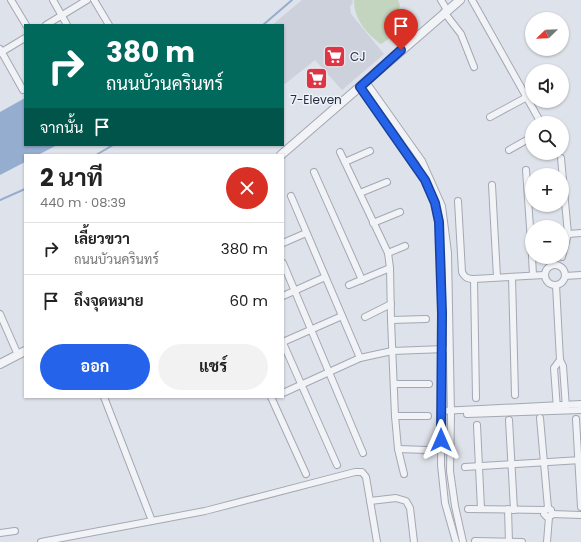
<!DOCTYPE html>
<html lang="th">
<head>
<meta charset="utf-8">
<style>
	:root { --surface:#fff; --page:#f2f2f2; --text:#222; --muted:#767676; --line:#e0e0e0; --accent:#2563eb }
	body { margin:0; font-family:Poppins,Sarabun,sans-serif; background:var(--page); color:var(--text); height:100vh; display:flex; flex-direction:column; font-size:15px; white-space:nowrap }
	* { box-sizing:border-box; margin:0 }
	p { font-size:13px; color:var(--muted) }
	.icon { flex:none; width:22px; height:22px; fill:none; stroke:currentColor; stroke-width:2; stroke-linecap:round; stroke-linejoin:round }
	.map { position:relative; flex:1; overflow:hidden }
	.details { position:absolute; left:24px; top:154px; width:260px; height:244px; display:flex; flex-direction:column; background:var(--surface); border-radius:0px; box-shadow:0 1px 3px #0004 }
	.details>* { flex:none }
	.top-card { position:absolute; left:24px; top:24px; width:260px; height:122px; border-radius:0px; box-shadow:0 1px 3px #0004; background:#00695c; color:#fff; overflow:hidden }
	.needle { width:26px; rotate:247deg }
	.buttons { position:absolute; left:525px; top:12px; display:grid; gap:8px }
	.buttons a { display:grid; place-items:center; width:44px; height:44px; border-radius:50%; background:var(--surface); box-shadow:0 1px 3px #0004; font-size:20px }
	.pin { position:absolute; display:grid; place-items:center; width:34px; height:34px; color:#fff; margin:-41px -17px; border-radius:50% 50% 50% 0; rotate:-45deg; box-shadow:0 0 4px #0007 }
	.pin .icon { rotate:45deg }
	.me { position:absolute; width:44px; margin:-22px; rotate:0deg; stroke-linejoin:round; filter:drop-shadow(0 0 3px #0008) }
	.turn { display:flex; align-items:center; gap:14px; height:84px; padding:0 16px; font-size:18px }
	.turn .icon { width:52px; height:52px; stroke-width:2.5 }
	.turn b { display:block; font-size:28px; line-height:34px }
	.then { display:flex; align-items:center; height:38px; padding:0 16px; background:#0003; gap:8px; font-size:15px }
	.round { display:grid; place-items:center; flex:none; width:42px; height:42px; border-radius:21px; background:var(--page) }
	.summary { display:flex; align-items:center; justify-content:space-between; height:68px; padding:0 16px }
	h1 { font-size:24px; font-weight:700; line-height:30px }
	.cta { display:flex; gap:8px; margin-top:auto; padding:8px 16px }
	.cta a { flex:1; height:46px; border-radius:24px; background:var(--accent); color:#fff; font-size:16px; font-weight:700; line-height:46px; text-align:center }
	.cta a+a { background:var(--page); color:var(--text) }
	ul { padding:0; list-style:none }
	li { display:flex; align-items:center; gap:12px; height:52px; padding:0 16px; border-top:1px solid var(--line) }
	li div { flex:1 }
	li b { display:block; font-size:15px }
	li em { font-style:normal }
	.map>svg:first-child { display:block }
</style>
</head>
<body>
<div class="map">
<svg width="581" height="542" viewBox="0 0 581 542">
	<rect width="100%" height="100%" fill="#dee2ea"/>
	<!-- built -->
	<polygon fill="#ccd1dc" points="302,0 352,0 353,2 350,7 351,14 384,54 342,90 315,60 285,84 283,81 283,25 272,25"/>
	<!-- green -->
	<path fill="#c3d4bf" d="M354 0H398L400 5 390 38 381 44C366 33 354 19 354 0Z"/>
	<!-- water -->
	<polygon fill="#95adce" points="25,98 25,145 57,145 38,155 25,155 25,162 0,175 0,112"/>
	<g fill="none" stroke-linecap="round" stroke-linejoin="round">
		<!-- stream -->
		<g stroke="#95adce" stroke-width="2">
			<polyline points="263,25 292,0"/>
			<polyline points="96,155 113,145"/>
			<polyline points="0,200 25,189"/>
		</g>
		<defs>
			<g id="minor">
				<polyline points="11,0 26,25"/>
				<polyline points="53,0 67,25"/>
				<polyline points="94,0 109,25"/>
				<polyline points="441,0 447,10"/>
				<polyline points="472,0 541,123"/>
				<polyline points="444,12 461,34 474,67"/>
				<polyline points="46,25 87,0"/>
				<polyline points="0,49 23,90"/>
				<polyline points="0,53 25,38"/>
				<polyline points="366,82 422,161 442,206 448,253 451,414 450,471 455,506 463,542"/>
				<polyline points="360,87 425,180 435,203 439,222 442,313 441,465 445,503 456,542"/>
				<polyline points="490,117 527,97"/>
				<polyline points="509,150 532,137"/>
				<polyline points="340,152 388,253 390,268 391,320 395,416 398,449 404,474"/>
				<polyline points="561,158 568,234 562,257"/>
				<polyline points="345,162 370,151"/>
				<polyline points="526,170 532,256"/>
				<polyline points="314,172 362,280"/>
				<polyline points="492,185 497,277"/>
				<polyline points="360,193 387,182"/>
				<polyline points="291,196 360,358"/>
				<path d="M458 201 462 272C465 278 468 279 474 279L544 275"/>
				<polyline points="373,223 400,212"/>
				<polyline points="568,234 581,233"/>
				<polyline points="283,243 306,233"/>
				<polyline points="388,253 405,246"/>
				<polyline points="532,257 533,275"/>
				<polyline points="283,263 363,453"/>
				<circle cx="555" cy="275" r="10"/>
				<polyline points="565,276 581,275"/>
				<polyline points="512,277 515,395"/>
				<polyline points="474,279 476,398"/>
				<polyline points="349,285 390,268"/>
				<polyline points="556,285 560,360 563,366 566,408"/>
				<polyline points="283,296 325,277"/>
				<polyline points="0,314 18,355"/>
				<polyline points="365,317 391,304"/>
				<polyline points="391,320 426,319"/>
				<polyline points="283,342 342,316"/>
				<polyline points="283,343 337,465"/>
				<polyline points="394,384 429,384"/>
				<polyline points="283,393 360,358 392,351 445,349"/>
				<polyline points="104,397 152,521"/>
				<polyline points="271,397 306,474"/>
				<polyline points="557,409 554,368 560,360"/>
				<polyline points="441,411 581,404"/>
				<polyline points="467,414 581,410"/>
				<polyline points="395,416 428,416"/>
				<polyline points="540,418 548,508"/>
				<polyline points="576,419 581,507"/>
				<polyline points="509,420 514,510"/>
				<polyline points="477,425 481,509"/>
				<polyline points="398,449 427,450"/>
				<polyline points="465,467 581,460"/>
				<polyline points="370,501 396,498 406,501 410,508 414,542"/>
				<polyline points="468,509 545,510 548,508 551,510 552,515 547,517 544,514 545,510"/>
				<polyline points="508,509 509,542"/>
				<polyline points="552,514 581,515"/>
				<polyline points="0,533 15,531"/>
				<polyline points="475,541 522,542"/>
				<polyline points="41,542 205,511 355,472 362,472 366,477 377,542"/>
				<polyline points="547,542 549,517"/>
			</g>
			<g id="tertiary">
				<polyline points="281,155 460,0"/>
				<polyline points="0,364 25,351"/>
			</g>
		</defs>
		<!-- minor casing -->
		<use href="#minor" stroke="#a3a8b4" stroke-width="8"/>
		<!-- tertiary casing -->
		<use href="#tertiary" stroke="#a3a8b4" stroke-width="10"/>
		<!-- minor -->
		<use href="#minor" stroke="#f2f3f7" stroke-width="6"/>
		<!-- tertiary -->
		<use href="#tertiary" stroke="#f2f3f7" stroke-width="8"/>
	</g>
	<g fill="none" stroke-linecap="round" stroke-linejoin="round">
		<defs>
			<polyline id="route" points="401,50 360,87 425,180 435,203 439,222 442,313 441,440"/>
		</defs>
		<!-- route casing -->
		<use href="#route" stroke="#184099" stroke-width="10"/>
		<!-- route -->
		<use href="#route" stroke="#2563eb" stroke-width="7"/>
	</g>
	<!-- icons -->
	<defs>
		<symbol id="supermarket-square" viewBox="-11 -11 22 22"><rect x="-9" y="-9" width="18" height="18" rx="4" fill="#dd3545" stroke="#eef1f7"/><path d="M-6-5.5h2.5l.6 2H6L4.5 2H-2.5L-4.4-4H-6ZM-1.5 3.2a1.3 1.3 0 1 0 .1 0ZM3 3.2a1.3 1.3 0 1 0 .1 0Z" fill="#fff"/></symbol>
	</defs>
	<g fill-rule="evenodd">
		<use href="#supermarket-square" x="322" y="44" width="25" height="25"/>
		<use href="#supermarket-square" x="304" y="66" width="25" height="25"/>
	</g>
	<g text-anchor="middle" dominant-baseline="central" stroke-width="3" stroke-linejoin="round" paint-order="stroke">
		<!-- poi labels -->
		<g font-size="12" fill="#262e42" stroke="#eef1f7" text-anchor="start">
			<text x="350" y="56">CJ</text>
			<text x="316" y="99" text-anchor="middle">7-Eleven</text>
		</g>
	</g>
</svg>
<div class="buttons">
<a><svg class="needle" viewBox="-14 -14 28 28"><path d="M0-13l5 13h-10z" fill="#e53935"/><path d="M0 13l5-13h-10z" fill="#767676"/></svg></a>
<a><svg class="icon" aria-label="sound" viewBox="0 0 24 24"><path d="M4 9h4l5-4v14l-5-4H4zM17 9q2 3 0 6"/></svg></a>
<a><svg class="icon" aria-label="search" viewBox="0 0 24 24"><circle cx="10" cy="10" r="6"/><path d="M15 15l6 6"/></svg></a>
<a>+</a>
<a>−</a>
</div>
<div class="pin" style="left:401px;top:50px;background:#d93025"><svg class="icon" aria-label="arrive" viewBox="0 0 24 24"><path d="M6 21V4h12l-3 4 3 4H6"/></svg></div>
<svg class="me" style="left:441px;top:440px" viewBox="-20 -20 40 40"><path d="M0-17L14 15 0 8-14 15z" fill="#2563eb" stroke="#fff" stroke-width="4"/></svg>
<div class="top-card">
<div class="turn"><svg class="icon" aria-label="right" viewBox="0 0 24 24"><path d="M7 20v-9h11M14 6l5 5-5 5"/></svg><div><b>380 m</b>ถนนบัวนครินทร์</div></div>
<div class="then">จากนั้น<svg class="icon" aria-label="arrive" viewBox="0 0 24 24"><path d="M6 21V4h12l-3 4 3 4H6"/></svg></div>
</div>
<section class="details">
<div class="summary"><div><h1>2 นาที</h1><p>440 m · 08:39</p></div><a class="round" style="background:#d93025;color:#fff"><svg class="icon" aria-label="close" viewBox="0 0 24 24"><path d="M6 6l12 12M18 6L6 18"/></svg></a></div>
<ul>
<li><svg class="icon" aria-label="right" viewBox="0 0 24 24"><path d="M7 20v-9h11M14 6l5 5-5 5"/></svg><div><b>เลี้ยวขวา</b><p>ถนนบัวนครินทร์</p></div><em>380 m</em></li>
<li><svg class="icon" aria-label="arrive" viewBox="0 0 24 24"><path d="M6 21V4h12l-3 4 3 4H6"/></svg><div><b>ถึงจุดหมาย</b></div><em>60 m</em></li>
</ul>
<div class="cta"><a>ออก</a><a>แชร์</a></div>
</section>
</div>
</body>
</html>
